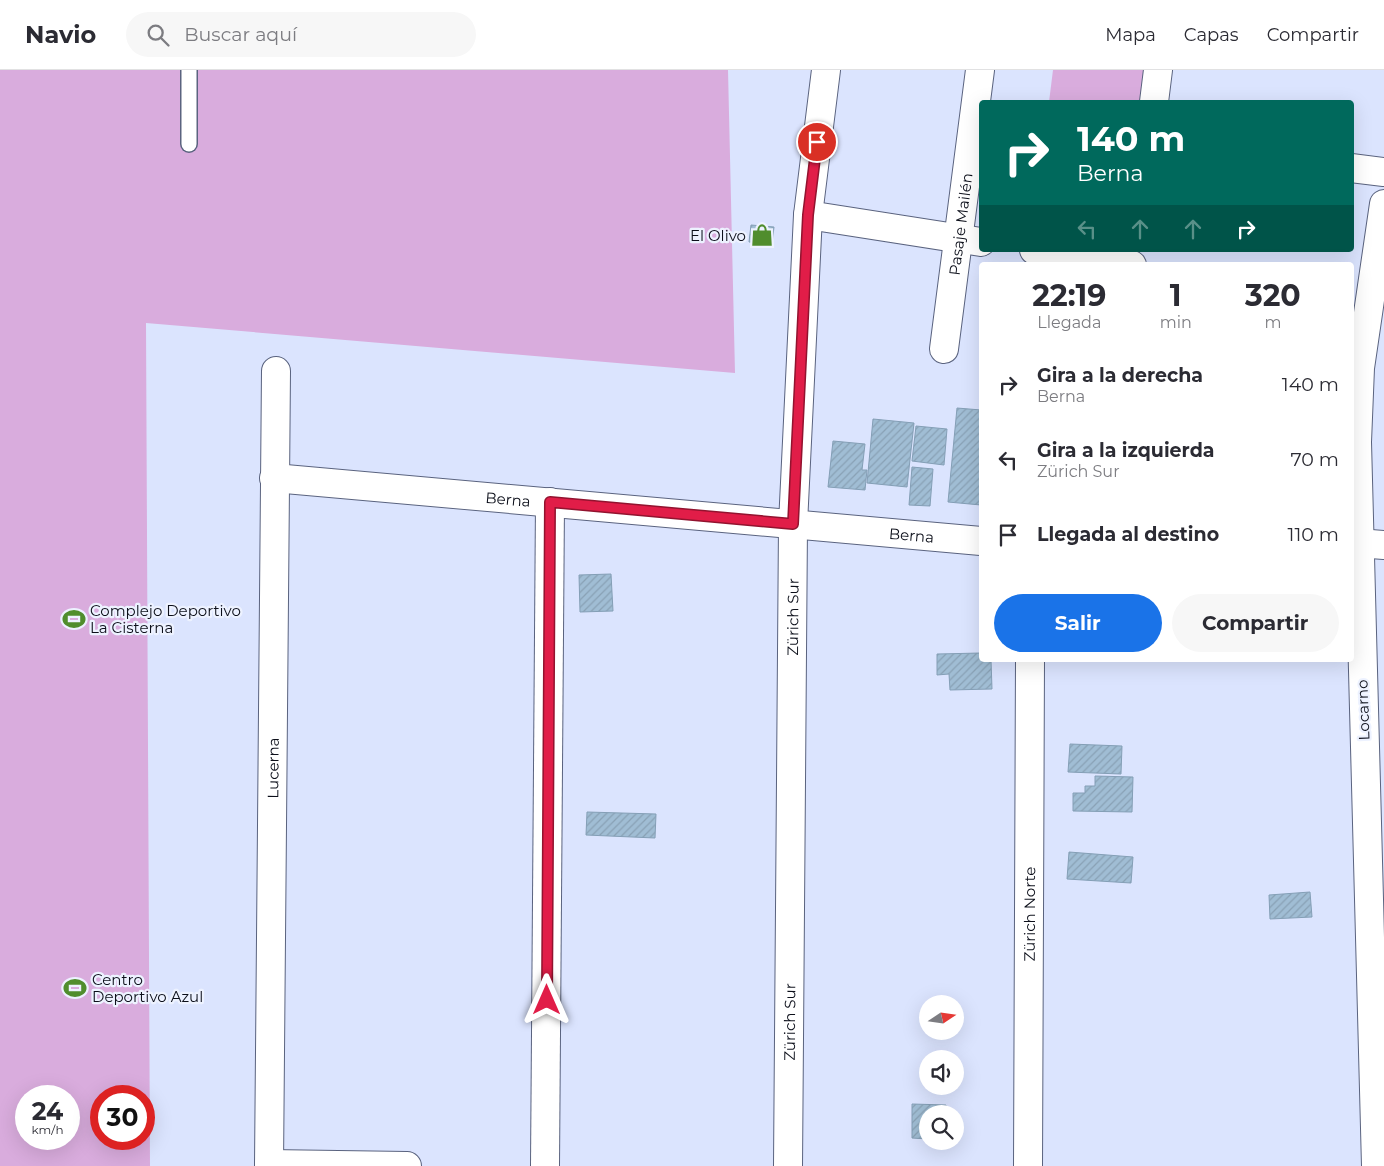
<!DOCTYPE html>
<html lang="es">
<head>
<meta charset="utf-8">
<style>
	:root { --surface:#fff; --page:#f7f7f7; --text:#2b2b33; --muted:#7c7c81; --line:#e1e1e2; --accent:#1a73e8 }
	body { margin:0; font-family:Montserrat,sans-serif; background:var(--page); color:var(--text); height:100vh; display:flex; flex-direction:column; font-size:19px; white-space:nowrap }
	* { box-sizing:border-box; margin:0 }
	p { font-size:16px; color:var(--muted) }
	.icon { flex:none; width:28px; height:28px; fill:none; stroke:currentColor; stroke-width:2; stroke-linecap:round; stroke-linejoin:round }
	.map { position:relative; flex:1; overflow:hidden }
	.side { position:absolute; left:979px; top:192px; width:375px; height:400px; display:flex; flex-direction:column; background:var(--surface); border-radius:5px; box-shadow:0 5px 20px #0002 }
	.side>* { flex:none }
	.top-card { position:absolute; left:979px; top:30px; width:375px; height:152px; border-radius:5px; box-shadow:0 5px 20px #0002; background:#00695c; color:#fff; overflow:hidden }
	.needle { width:32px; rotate:77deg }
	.fabs { position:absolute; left:919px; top:925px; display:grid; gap:10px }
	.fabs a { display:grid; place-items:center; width:45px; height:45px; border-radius:50%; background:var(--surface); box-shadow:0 5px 20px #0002; font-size:25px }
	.speed { position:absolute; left:15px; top:1015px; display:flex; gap:10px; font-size:25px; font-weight:700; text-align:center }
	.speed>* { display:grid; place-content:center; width:65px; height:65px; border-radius:50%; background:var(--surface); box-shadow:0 5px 20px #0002; line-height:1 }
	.speed small { font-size:12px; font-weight:400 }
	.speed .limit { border:8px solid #d22; background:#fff; color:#111 }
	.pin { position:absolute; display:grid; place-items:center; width:42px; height:42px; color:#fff; margin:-21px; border:2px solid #fff; border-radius:50%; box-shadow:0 1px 5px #0007 }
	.me { position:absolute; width:55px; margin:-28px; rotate:0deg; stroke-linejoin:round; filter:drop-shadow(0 0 4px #0008) }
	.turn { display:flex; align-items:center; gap:18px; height:105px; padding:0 15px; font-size:22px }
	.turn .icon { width:65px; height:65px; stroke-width:2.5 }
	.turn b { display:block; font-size:35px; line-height:42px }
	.lanes { display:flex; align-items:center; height:48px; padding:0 15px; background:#0003; justify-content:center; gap:25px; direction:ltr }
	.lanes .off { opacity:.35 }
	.eta { display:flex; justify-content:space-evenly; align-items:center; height:85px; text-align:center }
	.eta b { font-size:30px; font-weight:700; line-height:35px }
	.action { display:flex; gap:10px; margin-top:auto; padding:10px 15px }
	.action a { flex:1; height:58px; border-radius:30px; background:var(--accent); color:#fff; font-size:20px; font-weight:700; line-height:58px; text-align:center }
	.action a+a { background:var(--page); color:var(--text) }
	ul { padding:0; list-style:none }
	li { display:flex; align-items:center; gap:15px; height:75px; padding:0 15px }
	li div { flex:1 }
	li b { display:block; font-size:19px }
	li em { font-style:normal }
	header { display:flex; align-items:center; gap:30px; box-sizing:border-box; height:70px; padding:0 25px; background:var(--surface); border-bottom:1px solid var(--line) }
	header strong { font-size:24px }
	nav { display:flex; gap:28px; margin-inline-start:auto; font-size:18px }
	.search { width:350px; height:45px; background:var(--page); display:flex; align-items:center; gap:12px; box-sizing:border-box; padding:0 18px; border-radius:28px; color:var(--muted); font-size:19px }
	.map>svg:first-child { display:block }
</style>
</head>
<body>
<header>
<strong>Navio</strong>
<div class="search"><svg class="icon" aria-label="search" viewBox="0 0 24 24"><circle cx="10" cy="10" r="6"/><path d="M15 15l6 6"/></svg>Buscar aquí</div>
<nav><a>Mapa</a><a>Capas</a><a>Compartir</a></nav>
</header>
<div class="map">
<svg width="1384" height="1096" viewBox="0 0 1384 1096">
	<defs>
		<pattern id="building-hatch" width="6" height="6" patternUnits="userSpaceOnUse" patternTransform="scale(1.25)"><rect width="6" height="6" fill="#a0bdd4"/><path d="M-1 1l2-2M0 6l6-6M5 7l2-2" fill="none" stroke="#89a1b5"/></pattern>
	</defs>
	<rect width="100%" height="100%" fill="#dbe4fe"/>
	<!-- park -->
	<g fill="#d9acdd" fill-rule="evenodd">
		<path d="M0 0H728L735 303 146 253 150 1096H0ZM26 1026H69V1069H26ZM101 1026H144V1069H101Z"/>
		<polygon points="1053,0 1144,0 1140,32 1049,32"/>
	</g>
	<!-- building -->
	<g fill="url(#building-hatch)" stroke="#849fb6">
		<polygon points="751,155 774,157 772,174 749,172"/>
		<polygon points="957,338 981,340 981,435 948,432"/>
		<polygon points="873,349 914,353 907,417 867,413"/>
		<polygon points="916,356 947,359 944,395 912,391"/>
		<polygon points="833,371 865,374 862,400 867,400 865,420 828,417"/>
		<polygon points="912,397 933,399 930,436 909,435"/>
		<polygon points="611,504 613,541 580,542 579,505"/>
		<polygon points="981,583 981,590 991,590 992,619 950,620 949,604 937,605 937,584"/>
		<polygon points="1070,674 1122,676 1121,704 1068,702"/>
		<polygon points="1095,706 1133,707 1132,742 1073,741 1073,723 1085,723 1085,716 1095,716"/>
		<polygon points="587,742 656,744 655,768 586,765"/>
		<polygon points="1069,782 1133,787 1131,813 1067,809"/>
		<polygon points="1310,822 1312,847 1270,849 1269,825"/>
		<polygon points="912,1034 946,1035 945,1044 928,1044 928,1069 912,1068"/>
	</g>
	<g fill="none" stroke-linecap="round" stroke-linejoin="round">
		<defs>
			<polyline id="lane" points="189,74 189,0"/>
			<g id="street">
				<polyline points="1154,32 1158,0"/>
				<polyline points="1351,98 1384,102"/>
				<polyline points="808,145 981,172"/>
				<polyline points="1034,180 1132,195"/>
				<path id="s1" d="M944 279 980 0"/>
				<path id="s2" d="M274 408 981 471"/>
				<polyline points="1358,473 1384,475"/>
				<polyline points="269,1094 407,1096"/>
				<path id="s3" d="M269 1096 276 301"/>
				<polyline points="545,1096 550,432"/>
				<path id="s4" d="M788 1096 793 454 808 145 826 0"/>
				<path id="s5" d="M1028 1096 1030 590"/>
				<polyline points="1376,1096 1357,372 1360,298 1384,134"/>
			</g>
		</defs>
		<!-- lane casing -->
		<use href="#lane" stroke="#5a637f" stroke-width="18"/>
		<!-- street casing -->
		<use href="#street" stroke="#5a637f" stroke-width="30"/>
		<!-- lane -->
		<use href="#lane" stroke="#fff" stroke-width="15"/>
		<!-- street -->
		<use href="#street" stroke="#fff" stroke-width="28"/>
	</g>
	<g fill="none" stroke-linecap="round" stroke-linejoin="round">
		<defs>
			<polyline id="route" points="547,930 550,432 793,454 808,145 817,72"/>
		</defs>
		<!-- route casing -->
		<use href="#route" stroke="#92132f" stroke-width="12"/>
		<!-- route -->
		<use href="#route" stroke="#e11d48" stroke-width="9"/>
	</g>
	<!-- icons -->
	<defs>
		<symbol id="shop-bare" viewBox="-9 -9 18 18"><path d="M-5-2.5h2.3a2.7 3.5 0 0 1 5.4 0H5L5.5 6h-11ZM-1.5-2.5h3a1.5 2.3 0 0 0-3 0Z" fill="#508d2d" stroke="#edf2ff" stroke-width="2.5" paint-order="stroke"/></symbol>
		<symbol id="stadium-bare" viewBox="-9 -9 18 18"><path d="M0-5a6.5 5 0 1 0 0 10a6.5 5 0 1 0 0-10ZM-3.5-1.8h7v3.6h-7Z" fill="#508d2d" stroke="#edf2ff" stroke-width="2.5" paint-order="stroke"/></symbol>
	</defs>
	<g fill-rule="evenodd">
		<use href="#shop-bare" x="746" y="149" width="32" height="32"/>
		<use href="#stadium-bare" x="58" y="533" width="32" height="32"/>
		<use href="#stadium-bare" x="59" y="902" width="32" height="32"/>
	</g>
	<g text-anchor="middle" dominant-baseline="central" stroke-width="4.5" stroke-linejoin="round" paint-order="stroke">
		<!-- street labels -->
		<g font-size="15" fill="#0c0f1a" stroke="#edf2ff">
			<text stroke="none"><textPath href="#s1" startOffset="126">Pasaje Mailén</textPath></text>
			<text stroke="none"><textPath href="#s2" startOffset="235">Berna</textPath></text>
			<text stroke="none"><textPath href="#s2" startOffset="640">Berna</textPath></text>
			<text stroke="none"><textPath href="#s4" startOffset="549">Zürich Sur</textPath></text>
			<text transform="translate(1363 640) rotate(-92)">Locarno</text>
			<text stroke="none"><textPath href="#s3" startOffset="398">Lucerna</textPath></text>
			<text stroke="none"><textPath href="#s5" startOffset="252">Zürich Norte</textPath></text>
			<text stroke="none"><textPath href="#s4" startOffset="144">Zürich Sur</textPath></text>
		</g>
		<!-- poi labels -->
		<g font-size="15" fill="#0c0f1a" stroke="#edf2ff" text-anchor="start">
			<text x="746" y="165" text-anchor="end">El Olivo</text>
			<text x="90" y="540">Complejo Deportivo<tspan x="90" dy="17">La Cisterna</tspan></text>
			<text x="92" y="909">Centro<tspan x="92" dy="17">Deportivo Azul</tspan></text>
		</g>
	</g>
</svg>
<div class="fabs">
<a><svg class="needle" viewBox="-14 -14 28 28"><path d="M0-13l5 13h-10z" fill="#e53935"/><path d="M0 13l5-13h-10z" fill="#7c7c81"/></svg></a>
<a><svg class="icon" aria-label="sound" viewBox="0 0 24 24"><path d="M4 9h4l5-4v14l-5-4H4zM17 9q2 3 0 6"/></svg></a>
<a><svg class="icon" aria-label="search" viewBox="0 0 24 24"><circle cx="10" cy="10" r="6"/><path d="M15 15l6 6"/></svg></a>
</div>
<div class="speed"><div>24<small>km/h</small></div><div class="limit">30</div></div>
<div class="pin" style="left:817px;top:72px;background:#d93025"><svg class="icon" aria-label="arrive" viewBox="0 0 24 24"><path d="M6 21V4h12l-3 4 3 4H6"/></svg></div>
<svg class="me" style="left:547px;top:930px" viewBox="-20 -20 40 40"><path d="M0-17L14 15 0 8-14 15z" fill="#e11d48" stroke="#fff" stroke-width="4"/></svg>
<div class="top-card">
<div class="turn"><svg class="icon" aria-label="right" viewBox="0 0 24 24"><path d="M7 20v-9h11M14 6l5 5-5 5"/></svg><div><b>140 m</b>Berna</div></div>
<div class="lanes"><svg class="icon off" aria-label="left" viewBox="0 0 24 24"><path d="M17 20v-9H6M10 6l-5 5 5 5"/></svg><svg class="icon off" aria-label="ahead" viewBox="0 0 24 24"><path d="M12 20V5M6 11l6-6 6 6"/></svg><svg class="icon off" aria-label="ahead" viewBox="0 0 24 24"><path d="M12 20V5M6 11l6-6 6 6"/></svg><svg class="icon" aria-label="right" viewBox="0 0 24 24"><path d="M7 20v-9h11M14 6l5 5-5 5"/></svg></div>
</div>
<section class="side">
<div class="eta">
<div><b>22:19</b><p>Llegada</p></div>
<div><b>1</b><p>min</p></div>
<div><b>320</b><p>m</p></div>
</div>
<ul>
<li><svg class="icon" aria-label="right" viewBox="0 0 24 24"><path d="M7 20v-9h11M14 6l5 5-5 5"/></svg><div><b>Gira a la derecha</b><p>Berna</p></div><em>140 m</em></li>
<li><svg class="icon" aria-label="left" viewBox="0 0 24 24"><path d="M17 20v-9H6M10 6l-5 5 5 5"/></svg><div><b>Gira a la izquierda</b><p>Zürich Sur</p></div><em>70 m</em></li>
<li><svg class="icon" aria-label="arrive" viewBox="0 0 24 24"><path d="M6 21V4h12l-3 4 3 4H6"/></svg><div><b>Llegada al destino</b></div><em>110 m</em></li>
</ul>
<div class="action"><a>Salir</a><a>Compartir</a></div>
</section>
</div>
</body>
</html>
